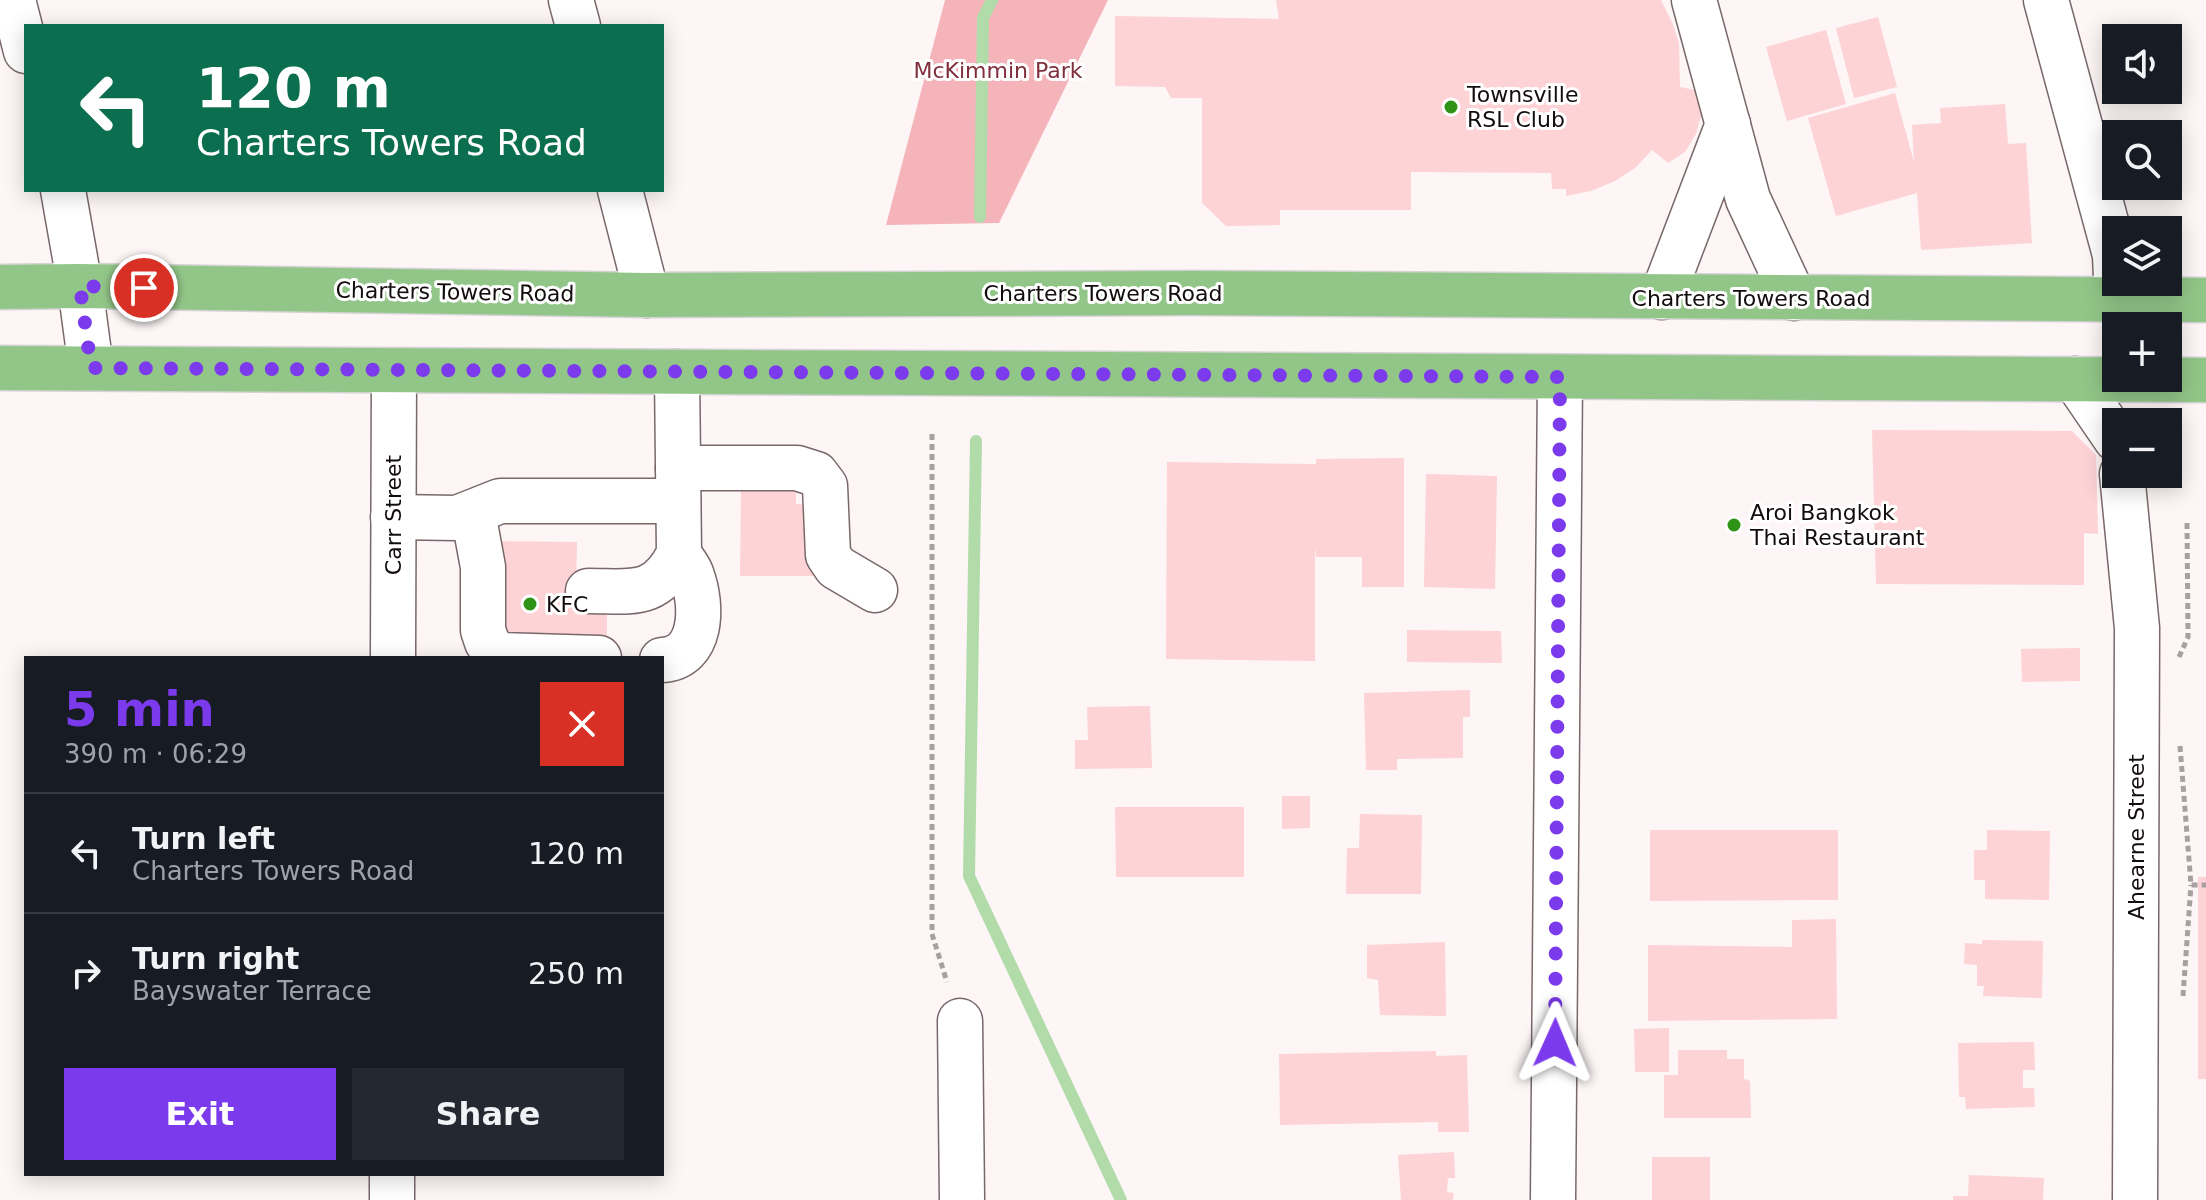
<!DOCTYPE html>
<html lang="en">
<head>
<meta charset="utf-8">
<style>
	:root { --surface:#171b24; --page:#242831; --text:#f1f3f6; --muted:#9ea1a6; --line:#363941; --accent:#7c3aed }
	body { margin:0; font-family:"DejaVu Sans",sans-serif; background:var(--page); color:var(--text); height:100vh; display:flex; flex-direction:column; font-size:30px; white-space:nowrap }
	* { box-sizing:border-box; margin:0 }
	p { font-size:26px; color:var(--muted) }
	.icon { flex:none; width:44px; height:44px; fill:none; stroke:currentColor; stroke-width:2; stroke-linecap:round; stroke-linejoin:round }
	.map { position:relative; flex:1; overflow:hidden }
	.drawer { position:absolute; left:24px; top:656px; width:640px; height:520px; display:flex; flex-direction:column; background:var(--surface); border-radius:0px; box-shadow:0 4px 20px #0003 }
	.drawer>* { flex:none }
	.guide { position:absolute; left:24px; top:24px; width:640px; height:168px; border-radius:0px; box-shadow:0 4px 20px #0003; background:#0b6e4f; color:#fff; overflow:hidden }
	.buttons { position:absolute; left:2102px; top:24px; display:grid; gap:16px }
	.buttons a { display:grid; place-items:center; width:80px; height:80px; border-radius:0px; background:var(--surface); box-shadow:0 4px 20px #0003; font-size:40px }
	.pin { position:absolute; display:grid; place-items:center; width:68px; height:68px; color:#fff; margin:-34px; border:4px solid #fff; border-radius:50%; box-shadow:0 2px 8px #0007 }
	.me { position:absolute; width:88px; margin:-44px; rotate:1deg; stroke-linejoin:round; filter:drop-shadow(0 0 6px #0008) }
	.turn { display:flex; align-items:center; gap:28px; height:168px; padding:0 40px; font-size:36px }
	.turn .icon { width:104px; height:104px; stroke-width:2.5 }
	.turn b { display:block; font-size:56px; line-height:68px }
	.round { display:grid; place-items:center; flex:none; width:84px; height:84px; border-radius:0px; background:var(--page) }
	.headline { display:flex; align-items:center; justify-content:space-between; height:136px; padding:0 40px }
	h1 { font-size:48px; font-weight:700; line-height:60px; color:var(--accent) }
	.cta { display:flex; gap:16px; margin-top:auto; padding:16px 40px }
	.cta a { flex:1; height:92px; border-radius:0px; background:var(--accent); color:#fff; font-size:32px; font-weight:700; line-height:92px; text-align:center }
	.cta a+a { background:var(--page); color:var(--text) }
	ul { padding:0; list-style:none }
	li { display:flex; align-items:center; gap:24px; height:120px; padding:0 40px; border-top:2px solid var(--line) }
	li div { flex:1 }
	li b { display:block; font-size:30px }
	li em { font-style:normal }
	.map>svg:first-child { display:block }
</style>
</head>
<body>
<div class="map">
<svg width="2206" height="1200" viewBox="0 0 2206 1200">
	<rect width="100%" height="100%" fill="#fdf5f6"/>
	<!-- green -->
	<polygon fill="#f4b4ba" points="945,0 1108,0 999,223 886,225"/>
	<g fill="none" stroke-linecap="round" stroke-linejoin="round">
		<!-- stream -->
		<g stroke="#b2dbaa" stroke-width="12">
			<polyline points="980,217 983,18 992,0"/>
			<polyline points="976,441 969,876 1121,1200"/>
		</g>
	</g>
	<!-- building -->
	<g fill="#fdd3d6">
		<polygon points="1276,0 1661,0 1672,22 1679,43 1680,87 1700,91 1701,116 1696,134 1685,152 1668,163 1652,150 1635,168 1615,181 1591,191 1566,196 1566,189 1552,189 1551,173 1411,172 1411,210 1280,210 1280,225 1226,226 1202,203 1202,98 1171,98 1165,87 1115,86 1115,16 1279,19"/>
		<polygon points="1878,17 1897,87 1854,98 1836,28"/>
		<polygon points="1826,30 1846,104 1787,121 1766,47"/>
		<polygon points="1895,93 1914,162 1912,125 1941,123 1940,108 2005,104 2008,144 2026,143 2032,243 1921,250 1917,193 1836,216 1808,118"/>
		<polygon points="1872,430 2072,431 2096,455 2098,534 2084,533 2084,585 1876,584"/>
		<polygon points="1404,458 1404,587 1362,587 1362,557 1316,557 1315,546 1315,661 1166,659 1167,462 1316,464 1316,459"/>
		<polygon points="1426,474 1497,476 1495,589 1424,587"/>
		<polygon points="741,488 796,489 796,504 819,505 818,576 740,576"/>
		<polygon points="495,541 577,542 576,596 607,613 607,638 593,637 593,658 474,625"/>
		<polygon points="1407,630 1501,631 1502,663 1407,662"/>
		<polygon points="2080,648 2080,681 2022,682 2021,649"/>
		<polygon points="1470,690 1470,717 1463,717 1463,758 1397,759 1397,770 1366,770 1364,693"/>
		<polygon points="1150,706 1152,768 1075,769 1075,740 1088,740 1087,707"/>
		<polygon points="1282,796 1310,796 1310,828 1282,829"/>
		<polygon points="1115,807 1244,807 1244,877 1116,877"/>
		<polygon points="1360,814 1422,815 1421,894 1346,894 1347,848 1359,848"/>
		<polygon points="1650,830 1838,830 1838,900 1650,901"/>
		<polygon points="1987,830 2050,831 2049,900 1985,899 1985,880 1974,880 1974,850 1987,850"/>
		<rect x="2198" y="877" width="8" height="202"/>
		<polygon points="1836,919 1837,1019 1648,1021 1648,945 1792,947 1792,920"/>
		<polygon points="1982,940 2043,941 2042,998 1983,996 1984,986 1977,986 1977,965 1964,964 1965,943 1982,944"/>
		<polygon points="1445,942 1446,1016 1380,1015 1378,980 1367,978 1367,945"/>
		<polygon points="1669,1028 1669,1072 1635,1072 1634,1029"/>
		<polygon points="2034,1042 2035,1070 2023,1070 2023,1088 2034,1088 2035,1107 1966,1109 1965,1097 1959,1097 1958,1043"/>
		<polygon points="1678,1050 1727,1050 1727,1059 1744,1059 1744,1079 1750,1081 1751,1118 1664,1118 1664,1075 1678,1075"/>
		<polygon points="1436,1051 1436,1056 1467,1055 1469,1132 1438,1132 1438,1122 1280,1125 1279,1054"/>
		<polygon points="1454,1152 1455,1178 1448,1178 1447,1192 1454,1193 1453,1200 1401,1200 1398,1155"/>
		<rect x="1652" y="1157" width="58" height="43"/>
		<polygon points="1969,1175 2044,1178 2043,1200 1953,1200 1953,1196 1968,1196"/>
	</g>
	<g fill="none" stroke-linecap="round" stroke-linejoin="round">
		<defs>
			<g id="minor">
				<polyline points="13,0 26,51"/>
				<polyline points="571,0 578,26"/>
				<polyline points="1694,0 1748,199 1794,298"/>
				<polyline points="2046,0 2115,255 2117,301"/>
				<polyline points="63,190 80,286 91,368"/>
				<polyline points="620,190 647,295"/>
				<polyline points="1662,297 1728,124"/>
				<polyline points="2075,379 2116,439"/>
				<polyline points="678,468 797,468 816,474 825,486 828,555 836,567 875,590"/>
				<polyline points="2122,474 2137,628 2135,1200"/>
				<polyline points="473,513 483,567 483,630 487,642 493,650 502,655 599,658"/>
				<polyline points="393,517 457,518 500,501 678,501"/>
				<path d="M588 591C632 591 656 599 679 554L677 372"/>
				<polyline points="393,658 394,371"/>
				<path d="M662 660C703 658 703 606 692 576 690 568 683 561 679 554"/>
				<polyline points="960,1021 962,1200"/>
				<polyline points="392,1200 392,1174"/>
				<polyline points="1553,1200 1560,377"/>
			</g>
			<g id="major">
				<polyline points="0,287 80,286 647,295 1192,293 2206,300"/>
				<polyline points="0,368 2206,380"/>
			</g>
		</defs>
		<!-- minor casing -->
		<use href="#minor" stroke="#786869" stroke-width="47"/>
		<!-- major casing -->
		<use href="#major" stroke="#d4d3d3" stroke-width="47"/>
		<!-- path -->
		<g stroke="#a7a0a1" stroke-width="5" stroke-dasharray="6 4" stroke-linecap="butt">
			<polyline points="932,434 932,934 947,982"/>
			<polyline points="2179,657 2188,637 2187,520"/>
			<polyline points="2180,746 2191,885 2206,885"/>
			<polyline points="2183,996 2191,885"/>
		</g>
		<!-- minor -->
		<use href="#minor" stroke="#fff" stroke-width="44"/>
		<!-- major -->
		<use href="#major" stroke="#92c688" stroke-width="44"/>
	</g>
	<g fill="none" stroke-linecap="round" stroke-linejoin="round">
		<!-- route -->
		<polyline stroke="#7c3aed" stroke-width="14" stroke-dasharray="0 25.2" points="144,288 80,286 91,368 1560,377 1555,1043"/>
	</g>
	<!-- markers -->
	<g fill="#2f9316" stroke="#fff" stroke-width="3">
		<circle cx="1451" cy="107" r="8"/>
		<circle cx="1734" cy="525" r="8"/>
		<circle cx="530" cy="604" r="8"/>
	</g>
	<g text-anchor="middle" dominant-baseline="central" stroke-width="6" stroke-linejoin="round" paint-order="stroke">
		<!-- park labels -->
		<g font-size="22" fill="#7f303d" stroke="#fff">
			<text x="998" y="70">McKimmin Park</text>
		</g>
		<!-- poi labels -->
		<g font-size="22" fill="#120c0d" stroke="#fff" text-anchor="start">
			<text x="1467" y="94">Townsville<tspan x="1467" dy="25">RSL Club</tspan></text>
			<text x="1750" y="512">Aroi Bangkok<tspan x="1750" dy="25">Thai Restaurant</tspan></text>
			<text x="546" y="604">KFC</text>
		</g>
		<!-- street labels -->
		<g font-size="22" fill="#120c0d" stroke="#fff">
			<text transform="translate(455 292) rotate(1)">Charters Towers Road</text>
			<text x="1103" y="293">Charters Towers Road</text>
			<text x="1751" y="298">Charters Towers Road</text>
			<text transform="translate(393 515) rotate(-90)">Carr Street</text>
			<text transform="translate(2136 837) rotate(-90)">Ahearne Street</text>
		</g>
	</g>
</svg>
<div class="buttons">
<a><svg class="icon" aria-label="sound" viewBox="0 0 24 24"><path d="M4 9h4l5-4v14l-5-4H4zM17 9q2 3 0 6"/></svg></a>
<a><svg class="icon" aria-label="search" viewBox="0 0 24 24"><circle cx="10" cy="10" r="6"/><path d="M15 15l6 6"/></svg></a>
<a><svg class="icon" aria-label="layers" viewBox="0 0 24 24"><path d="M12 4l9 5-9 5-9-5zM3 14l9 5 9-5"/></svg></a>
<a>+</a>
<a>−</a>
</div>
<div class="pin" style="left:144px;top:288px;background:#d93025"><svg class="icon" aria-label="arrive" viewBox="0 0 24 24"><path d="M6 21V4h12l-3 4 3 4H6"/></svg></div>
<svg class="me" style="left:1555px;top:1043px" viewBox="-20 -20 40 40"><path d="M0-17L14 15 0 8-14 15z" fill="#7c3aed" stroke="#fff" stroke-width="4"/></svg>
<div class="guide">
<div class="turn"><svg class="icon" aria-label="left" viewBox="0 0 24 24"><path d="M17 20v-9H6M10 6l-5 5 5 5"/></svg><div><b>120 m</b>Charters Towers Road</div></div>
</div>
<section class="drawer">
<div class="headline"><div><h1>5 min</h1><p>390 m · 06:29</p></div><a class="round" style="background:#d93025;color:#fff"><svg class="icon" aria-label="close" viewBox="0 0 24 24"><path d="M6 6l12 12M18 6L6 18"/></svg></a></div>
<ul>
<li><svg class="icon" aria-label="left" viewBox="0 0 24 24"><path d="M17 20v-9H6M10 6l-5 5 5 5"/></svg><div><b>Turn left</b><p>Charters Towers Road</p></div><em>120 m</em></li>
<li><svg class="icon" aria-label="right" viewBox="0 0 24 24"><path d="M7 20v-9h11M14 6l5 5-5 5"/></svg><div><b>Turn right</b><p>Bayswater Terrace</p></div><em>250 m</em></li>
</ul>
<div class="cta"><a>Exit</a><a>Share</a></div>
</section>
</div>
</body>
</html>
